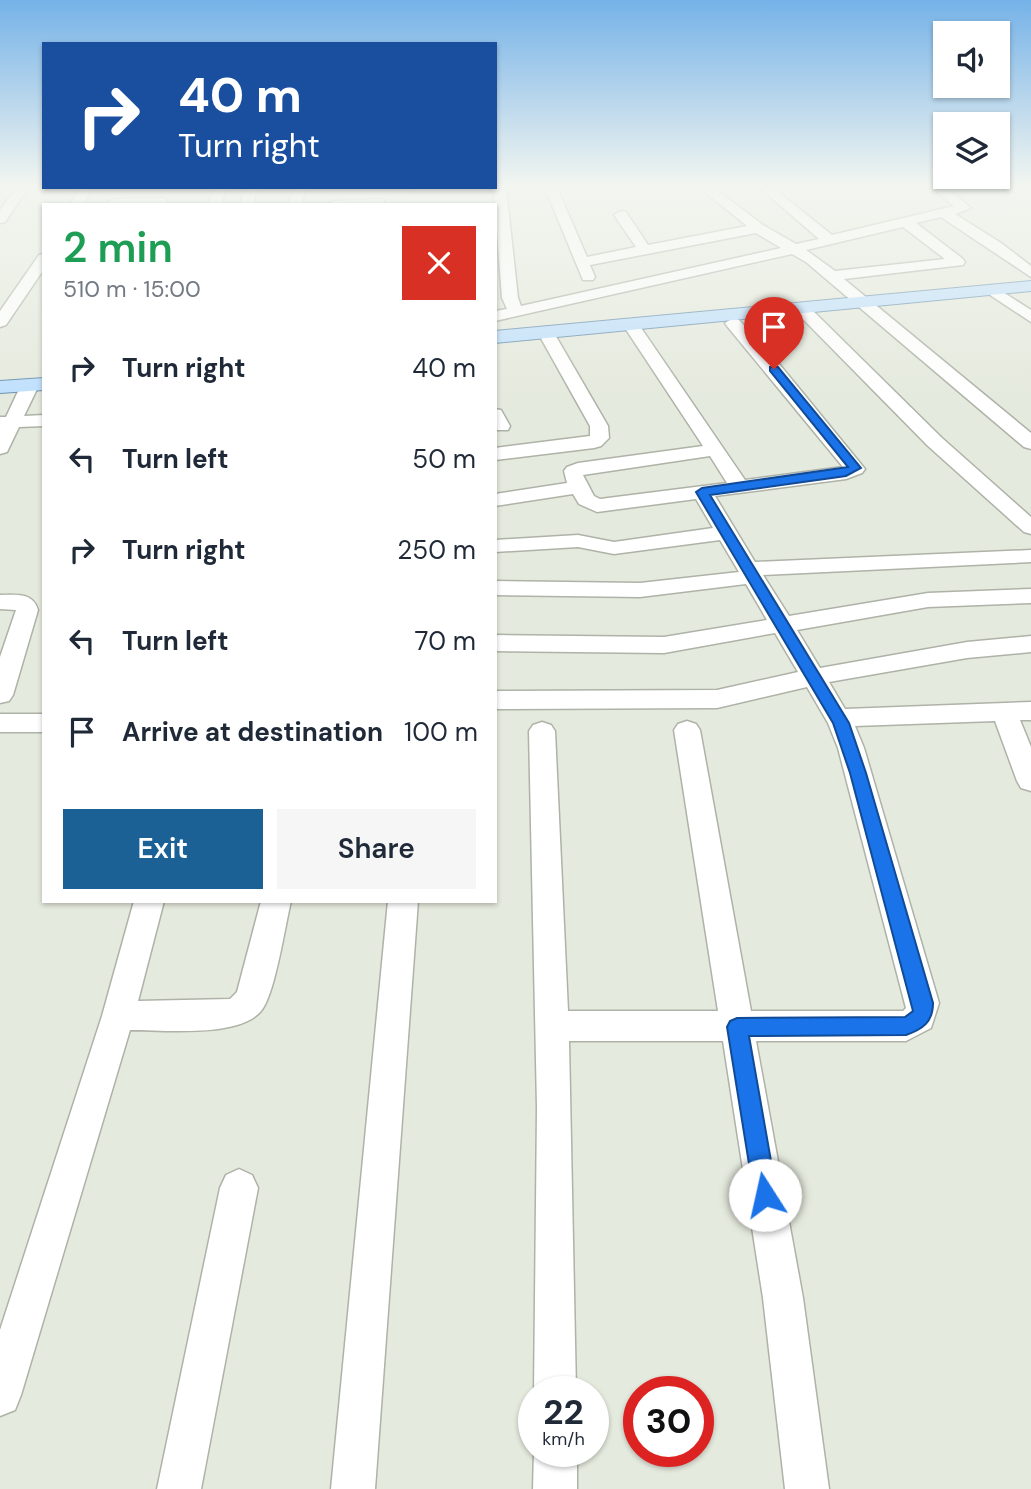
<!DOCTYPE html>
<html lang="en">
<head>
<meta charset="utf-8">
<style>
	:root { --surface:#fff; --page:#f6f6f7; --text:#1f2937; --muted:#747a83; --accent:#1b6196 }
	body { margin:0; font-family:"DM Sans",sans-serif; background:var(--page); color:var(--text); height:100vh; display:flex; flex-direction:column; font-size:26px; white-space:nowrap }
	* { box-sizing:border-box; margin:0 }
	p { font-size:23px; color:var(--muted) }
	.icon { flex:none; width:38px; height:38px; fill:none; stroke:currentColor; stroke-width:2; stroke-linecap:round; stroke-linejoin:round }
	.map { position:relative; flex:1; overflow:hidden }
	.side { position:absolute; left:42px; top:203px; width:455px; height:700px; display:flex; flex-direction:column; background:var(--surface); border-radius:0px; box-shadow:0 2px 5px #0004 }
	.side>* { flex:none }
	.top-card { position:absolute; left:42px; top:42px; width:455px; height:147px; border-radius:0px; box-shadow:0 2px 5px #0004; background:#1a4fa0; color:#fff; overflow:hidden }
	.controls { position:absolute; left:933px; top:21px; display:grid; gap:14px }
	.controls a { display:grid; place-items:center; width:77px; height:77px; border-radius:0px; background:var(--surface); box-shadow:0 2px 5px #0004; font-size:35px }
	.speed { position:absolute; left:518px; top:1376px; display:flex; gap:14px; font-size:35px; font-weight:700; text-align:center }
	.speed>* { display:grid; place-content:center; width:91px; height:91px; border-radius:50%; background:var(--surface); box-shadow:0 2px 5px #0004; line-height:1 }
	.speed small { font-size:18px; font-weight:400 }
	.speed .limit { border:10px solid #d22; background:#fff; color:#111 }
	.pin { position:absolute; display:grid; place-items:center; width:60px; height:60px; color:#fff; margin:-72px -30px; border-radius:50% 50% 50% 0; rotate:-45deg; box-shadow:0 0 7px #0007 }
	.pin .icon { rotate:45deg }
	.me { position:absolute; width:77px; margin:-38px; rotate:350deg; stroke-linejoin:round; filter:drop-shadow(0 0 5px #0008) }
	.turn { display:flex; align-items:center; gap:24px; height:147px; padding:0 21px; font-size:32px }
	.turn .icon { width:91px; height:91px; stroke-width:2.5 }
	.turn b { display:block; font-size:49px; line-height:60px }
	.round { display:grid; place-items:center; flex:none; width:74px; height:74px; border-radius:0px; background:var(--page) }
	.head { display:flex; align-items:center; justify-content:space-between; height:119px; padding:0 21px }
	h1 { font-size:42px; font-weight:600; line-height:52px; color:#1e9e55 }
	.primary-button { display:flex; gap:14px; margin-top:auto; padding:14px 21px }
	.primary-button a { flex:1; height:80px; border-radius:0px; background:var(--accent); color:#fff; font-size:28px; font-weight:600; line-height:80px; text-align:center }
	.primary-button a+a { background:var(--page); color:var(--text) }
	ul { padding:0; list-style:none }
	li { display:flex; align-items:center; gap:21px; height:91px; padding:0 21px }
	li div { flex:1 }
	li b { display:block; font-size:26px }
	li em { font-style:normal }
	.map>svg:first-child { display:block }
</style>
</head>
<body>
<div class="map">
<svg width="1031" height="1489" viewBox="0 0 1031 1489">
	<rect width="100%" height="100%" fill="#e5eade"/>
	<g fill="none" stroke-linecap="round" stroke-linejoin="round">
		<defs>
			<g id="minor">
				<polygon points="16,188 28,188 5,222 0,223 0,210"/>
				<polygon points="80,188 92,188 83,205 70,205"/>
				<polygon points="214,188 226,188 221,205 208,205"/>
				<polygon points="245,188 257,188 253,205 240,205"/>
				<polygon points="294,188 306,188 301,205 288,205"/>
				<path d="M405 188H506L518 298 521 306 781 248 756 233 590 265 595 277 593 280H583L545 188H557L587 257 636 247 614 215 621 211 626 212 648 245 747 226 700 188H714L763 225 796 244 819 239 760 188H773L832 235 954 206 932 188H946L971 208 955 214 1001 243 1031 266V277L941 217 916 223 963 259 965 262 963 265 844 279 1031 433V449L1024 447 806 262 792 254 495 321V311L507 309 502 298 494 192H411ZM903 227 945 259 835 271 806 250Z"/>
				<polygon points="161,198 166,199 166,205 107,203 114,199"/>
				<polygon points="379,199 384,200 384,205 327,205 333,201"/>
				<polygon points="44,254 44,269 6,325 0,327 0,311 39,255"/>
				<polygon points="992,285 1031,310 1031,322 987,293 984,290 987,287"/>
				<polygon points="802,304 808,306 942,438 1031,517 1031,534 1024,532 928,446 796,312 794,309 796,306"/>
				<path d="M733 318 739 320 780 365 865 469 862 473 846 479 715 496 755 562 1031 550V562L763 575 789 616 928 593 1031 589V603L928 607 797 630 820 668 967 642 1031 636V652L967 658 829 682 845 709 1031 702V720H1020L1031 747V791L1021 788 1017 781 995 721 855 726 864 748 939 1003 931 1028 906 1041H756L803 1298 829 1489H785L763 1298 723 1041H569L576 1391H534L537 1108 529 731 533 725 542 722 551 725 555 731 568 1011H718L674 730 678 724 687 721 696 724 700 730 751 1011H903L906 1008 838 748 828 723 807 687 717 708 495 709V691L717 690 798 672 775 633 664 653 495 651V635L664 637 767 620 746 584 640 597 495 595V581L640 583 739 572 720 540 614 554 578 547 495 552V540L578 535 614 542 713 528 696 499 597 512 579 504 573 494 495 506V494L567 483 564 471 567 467 578 463 703 446 623 325 625 322H637L745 480 843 467 727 326 725 323ZM710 456 727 483 600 499 594 496 583 475Z"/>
				<polygon points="546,328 554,333 608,426 609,438 601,446 594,448 495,460 495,448 590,436 590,426 538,333"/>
				<polygon points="30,380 39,385 24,416 44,415 44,426 19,427 7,452 0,454 0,417 6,417 21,385"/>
				<polygon points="495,409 501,410 510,426 508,430 495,430"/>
				<path d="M0 595C16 595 33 592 38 610L13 695 9 701 0 703V657L16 610 0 609Z"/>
				<rect x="0" y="714" width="44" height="18"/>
				<path d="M134 901H164L138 1001 230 999 237 992 261 901H291C285 926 275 994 261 1011 239 1038 164 1030 130 1030L21 1395 15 1410 0 1416V1330L102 1016Z"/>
				<polygon points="388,901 418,901 375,1489 331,1489"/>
				<polygon points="239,1169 252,1175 258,1188 201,1489 157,1489 220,1188 226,1175"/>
				<polygon points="534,1450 577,1451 577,1489 533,1489"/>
			</g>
			<g id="major">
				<polygon points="1031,281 1031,291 495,343 495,331"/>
				<polygon points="44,378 44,390 0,393 0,381"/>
			</g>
		</defs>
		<!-- minor casing -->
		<use href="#minor" stroke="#aeb2a7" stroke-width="3"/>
		<!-- major casing -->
		<use href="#major" stroke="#6d91af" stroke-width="2"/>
		<!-- minor -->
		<use href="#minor" fill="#fff" fill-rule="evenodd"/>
		<!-- major -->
		<use href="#major" fill="#c0e0fd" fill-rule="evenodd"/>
	</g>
	<!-- sky -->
	<linearGradient id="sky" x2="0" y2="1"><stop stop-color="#75b2e8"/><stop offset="0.47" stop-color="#f3f6f0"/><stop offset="1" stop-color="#f3f6f0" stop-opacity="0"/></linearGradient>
	<rect width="1031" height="396" fill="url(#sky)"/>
	<!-- route -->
	<path fill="#1a73e8" stroke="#114b97" stroke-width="2" d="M770 367H778L861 468 846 476 710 495 849 723 866 773 933 1003C933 1022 923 1029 906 1035L749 1036 777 1195 773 1203 765 1206 757 1203 754 1195 727 1027 730 1021 737 1018 905 1017 913 1011 850 773 833 723 696 492 702 488 848 467 770 371Z"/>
</svg>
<div class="controls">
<a><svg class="icon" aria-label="sound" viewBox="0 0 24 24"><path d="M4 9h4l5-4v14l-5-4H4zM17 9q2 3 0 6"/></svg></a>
<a><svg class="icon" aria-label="layers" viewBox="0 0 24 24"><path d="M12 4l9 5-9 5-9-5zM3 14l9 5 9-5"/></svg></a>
</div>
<div class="speed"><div>22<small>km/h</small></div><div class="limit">30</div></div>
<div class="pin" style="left:774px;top:369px;background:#d93025"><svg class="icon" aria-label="arrive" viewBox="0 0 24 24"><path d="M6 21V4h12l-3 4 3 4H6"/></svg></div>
<svg class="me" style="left:765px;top:1195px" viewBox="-20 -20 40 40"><circle r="19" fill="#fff"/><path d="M0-13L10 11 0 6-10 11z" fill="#1a73e8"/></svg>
<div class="top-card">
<div class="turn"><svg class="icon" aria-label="right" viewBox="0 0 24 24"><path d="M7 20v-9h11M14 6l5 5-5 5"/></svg><div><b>40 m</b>Turn right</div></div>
</div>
<section class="side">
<div class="head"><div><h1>2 min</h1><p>510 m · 15:00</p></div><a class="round" style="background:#d93025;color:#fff"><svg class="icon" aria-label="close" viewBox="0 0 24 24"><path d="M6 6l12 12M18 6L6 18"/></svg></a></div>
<ul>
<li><svg class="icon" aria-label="right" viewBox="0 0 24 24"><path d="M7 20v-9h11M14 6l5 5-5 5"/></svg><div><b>Turn right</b></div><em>40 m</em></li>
<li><svg class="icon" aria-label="left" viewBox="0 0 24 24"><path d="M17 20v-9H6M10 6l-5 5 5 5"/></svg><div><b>Turn left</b></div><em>50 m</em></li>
<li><svg class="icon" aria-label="right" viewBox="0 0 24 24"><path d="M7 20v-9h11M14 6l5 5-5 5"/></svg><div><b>Turn right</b></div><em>250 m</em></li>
<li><svg class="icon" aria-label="left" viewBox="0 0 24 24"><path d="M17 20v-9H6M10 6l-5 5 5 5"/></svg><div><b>Turn left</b></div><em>70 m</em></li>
<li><svg class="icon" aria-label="arrive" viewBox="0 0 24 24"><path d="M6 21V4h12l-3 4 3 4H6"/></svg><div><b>Arrive at destination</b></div><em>100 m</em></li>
</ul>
<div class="primary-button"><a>Exit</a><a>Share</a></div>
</section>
</div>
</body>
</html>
